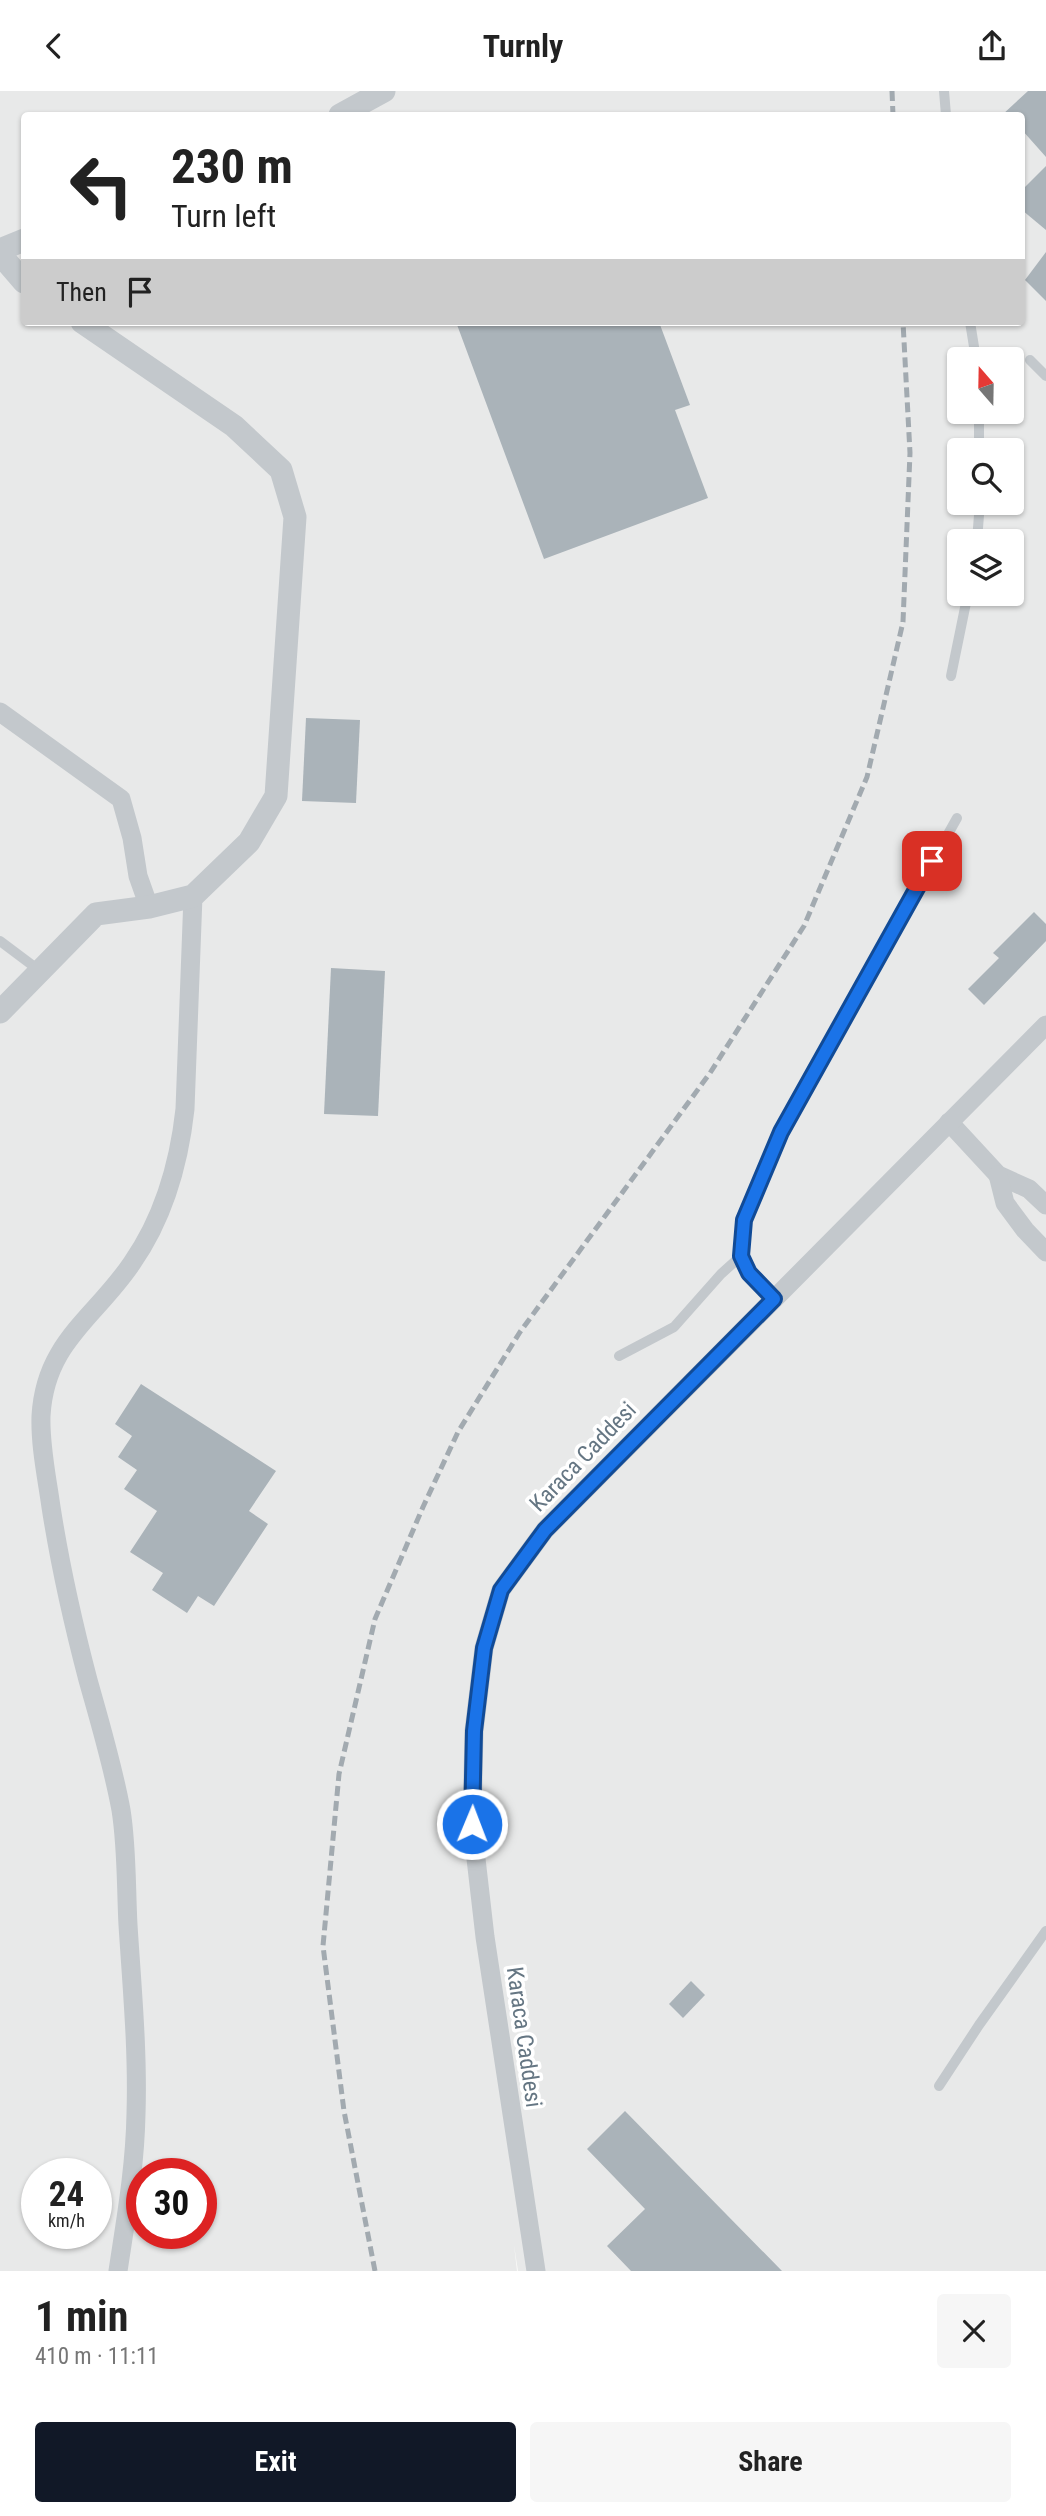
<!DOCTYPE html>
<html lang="en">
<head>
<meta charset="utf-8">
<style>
	:root { --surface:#fff; --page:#f6f6f6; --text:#222; --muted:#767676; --accent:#111827 }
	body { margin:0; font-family:"Roboto Condensed",sans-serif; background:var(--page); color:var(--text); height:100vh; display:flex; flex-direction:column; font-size:26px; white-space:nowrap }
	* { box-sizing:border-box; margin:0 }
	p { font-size:23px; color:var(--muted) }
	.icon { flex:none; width:38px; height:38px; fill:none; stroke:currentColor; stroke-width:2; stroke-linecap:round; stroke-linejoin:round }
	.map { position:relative; height:2180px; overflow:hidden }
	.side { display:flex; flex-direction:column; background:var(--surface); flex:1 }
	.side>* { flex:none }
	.hud { position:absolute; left:21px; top:21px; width:1004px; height:214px; border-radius:7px; box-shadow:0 2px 5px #0004; background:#fff; color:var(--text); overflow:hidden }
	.needle { width:46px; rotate:340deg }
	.buttons { position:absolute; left:947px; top:256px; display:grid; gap:14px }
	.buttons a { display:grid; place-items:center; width:77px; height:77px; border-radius:7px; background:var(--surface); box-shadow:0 2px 5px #0004; font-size:35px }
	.speed { position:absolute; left:21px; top:2067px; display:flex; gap:14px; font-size:35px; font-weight:700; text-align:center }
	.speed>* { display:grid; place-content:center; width:91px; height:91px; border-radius:50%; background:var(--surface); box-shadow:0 2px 5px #0004; line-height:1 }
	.speed small { font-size:18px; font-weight:400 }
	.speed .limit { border:10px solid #d22; background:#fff; color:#111 }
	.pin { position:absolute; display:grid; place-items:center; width:60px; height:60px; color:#fff; margin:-30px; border-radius:14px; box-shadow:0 4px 10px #0006 }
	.me { position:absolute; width:77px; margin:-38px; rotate:1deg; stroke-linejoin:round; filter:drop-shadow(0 0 5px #0008) }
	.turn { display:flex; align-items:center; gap:24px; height:147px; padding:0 35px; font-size:32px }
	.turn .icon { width:91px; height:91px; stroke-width:2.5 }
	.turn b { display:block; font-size:49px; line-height:60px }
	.then { display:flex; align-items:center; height:66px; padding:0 35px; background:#0003; gap:14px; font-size:26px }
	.round { display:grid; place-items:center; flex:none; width:74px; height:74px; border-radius:7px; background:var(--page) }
	.overview { display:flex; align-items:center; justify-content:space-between; height:119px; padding:0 35px }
	h1 { font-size:42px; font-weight:700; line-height:52px }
	.action { display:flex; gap:14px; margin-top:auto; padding:14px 35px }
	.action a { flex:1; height:80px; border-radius:7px; background:var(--accent); color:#fff; font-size:28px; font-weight:700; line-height:80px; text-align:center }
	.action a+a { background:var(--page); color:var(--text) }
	header { display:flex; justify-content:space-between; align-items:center; height:91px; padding:0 35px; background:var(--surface); font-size:32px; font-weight:700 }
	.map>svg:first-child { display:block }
</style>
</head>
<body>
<header><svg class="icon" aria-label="back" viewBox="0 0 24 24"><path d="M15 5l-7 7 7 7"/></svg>Turnly<svg class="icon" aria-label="share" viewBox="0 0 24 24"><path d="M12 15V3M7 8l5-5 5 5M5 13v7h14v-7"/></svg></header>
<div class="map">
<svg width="1046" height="2180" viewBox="0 0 1046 2180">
	<rect width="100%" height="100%" fill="#fafaf8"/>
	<!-- built -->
	<path fill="#e8e9e9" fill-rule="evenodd" d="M0 0H1046V2180H518L514 2154 517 2180H0ZM24 24H1022V231H24ZM959 268H1012V320H959ZM959 359H1012V411H959ZM959 450H1012V502H959ZM37 2082H96V2142H37ZM142 2082H201V2142H142Z"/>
	<!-- building -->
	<g fill="#aab3b9">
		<polygon points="1028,0 1046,0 1046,66 1022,39 1022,24 1002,24"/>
		<polygon points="1046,75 1046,139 1022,119 1022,99"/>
		<polygon points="1046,161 1046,210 1025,189"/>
		<polygon points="456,231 659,231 690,314 675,319 708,407 544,468"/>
		<polygon points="306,627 360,629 356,712 302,710"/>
		<polygon points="1034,821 1046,833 1046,850 984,914 968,898 999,867 993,862"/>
		<polygon points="331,877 385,880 378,1025 324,1023"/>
		<polygon points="141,1293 276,1380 249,1420 268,1433 214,1515 198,1505 187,1522 152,1499 163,1482 130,1461 157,1420 124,1398 137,1379 118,1366 132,1345 115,1333"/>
		<polygon points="691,1890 705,1904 683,1927 669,1913"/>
		<polygon points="625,2020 782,2180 631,2180 607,2155 645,2118 587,2058"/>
	</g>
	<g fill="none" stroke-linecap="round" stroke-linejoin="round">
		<!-- service -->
		<g stroke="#c3c8cc" stroke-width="10">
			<polyline points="944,0 946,24"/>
			<polyline points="970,231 976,268"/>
			<polyline points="1030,269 1046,285"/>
			<polyline points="979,320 979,359"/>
			<polyline points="977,450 980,411"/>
			<polyline points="951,585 968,502"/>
			<polyline points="0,850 40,880"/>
			<polyline points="774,1208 749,1182 741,1165 744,1129 781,1041 957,727"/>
			<polyline points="619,1265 674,1236 721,1183 741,1165"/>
			<polyline points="939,1995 979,1934 1046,1840"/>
		</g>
		<!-- minor -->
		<g stroke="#c3c8cc" stroke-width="19">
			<polyline points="0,621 121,708 132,747 138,785 149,816"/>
			<polyline points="949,1031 998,1084 1029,1098 1046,1114"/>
			<polyline points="998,1084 1005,1112 1025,1139 1046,1161"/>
			<path d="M118 2180C126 2127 135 2076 136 2023 138 1960 132 1897 128 1834 126 1796 127 1756 121 1719 113 1675 100 1632 88 1589 73 1532 60 1474 51 1416 47 1387 40 1355 41 1325 45 1251 95 1227 132 1172 164 1126 179 1073 185 1018L193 805"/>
			<polyline points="536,2180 485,1846 472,1733 474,1640 484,1557 501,1499 545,1439 1046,934"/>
		</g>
		<!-- tertiary -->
		<g stroke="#c3c8cc" stroke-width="23">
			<polyline points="340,24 384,0"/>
			<polyline points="0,159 24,149"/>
			<polyline points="0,163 24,191"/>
			<polyline points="0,921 96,823 149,816 193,805 249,751 276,705 295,426 281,379 234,335 82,231"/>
		</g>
		<!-- rail -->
		<g stroke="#a2aab0" stroke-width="5" stroke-dasharray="10 5" stroke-linecap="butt">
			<polyline points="892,0 893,24"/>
			<polyline points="375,2180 344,2020 323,1855 339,1683 375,1528 423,1416 458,1341 520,1241 710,982 804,835 867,686 903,531 910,362 903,231"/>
		</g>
	</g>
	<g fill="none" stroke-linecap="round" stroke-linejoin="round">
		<defs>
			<polyline id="route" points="472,1733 474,1640 484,1557 501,1499 545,1439 774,1208 749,1182 741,1165 744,1129 781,1041 932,770"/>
		</defs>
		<!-- route casing -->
		<use href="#route" stroke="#114b97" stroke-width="18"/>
		<!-- route -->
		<use href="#route" stroke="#1a73e8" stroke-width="12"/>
	</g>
	<g text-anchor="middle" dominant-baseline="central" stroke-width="7" stroke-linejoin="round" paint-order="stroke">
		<!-- street labels -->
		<g font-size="23" fill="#657683" stroke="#fff">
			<text transform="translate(583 1366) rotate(-46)">Karaca Caddesi</text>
			<text transform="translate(524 1946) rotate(82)">Karaca Caddesi</text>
		</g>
	</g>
</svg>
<div class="buttons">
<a><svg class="needle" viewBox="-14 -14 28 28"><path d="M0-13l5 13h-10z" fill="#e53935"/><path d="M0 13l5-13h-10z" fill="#767676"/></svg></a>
<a><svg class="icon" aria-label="search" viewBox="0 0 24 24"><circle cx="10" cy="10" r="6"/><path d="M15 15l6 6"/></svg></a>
<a><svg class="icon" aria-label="layers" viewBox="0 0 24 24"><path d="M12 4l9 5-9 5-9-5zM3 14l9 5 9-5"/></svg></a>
</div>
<div class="speed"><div>24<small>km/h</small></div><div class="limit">30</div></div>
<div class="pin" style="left:932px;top:770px;background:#d93025"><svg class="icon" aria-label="arrive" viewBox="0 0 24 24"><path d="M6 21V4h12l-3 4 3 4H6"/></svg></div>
<svg class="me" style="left:472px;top:1733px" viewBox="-20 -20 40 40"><circle r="17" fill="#1a73e8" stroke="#fff" stroke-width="3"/><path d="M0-11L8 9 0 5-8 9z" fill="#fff"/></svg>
<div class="hud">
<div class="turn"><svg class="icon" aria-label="left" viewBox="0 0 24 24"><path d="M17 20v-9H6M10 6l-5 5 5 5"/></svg><div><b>230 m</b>Turn left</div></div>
<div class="then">Then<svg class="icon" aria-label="arrive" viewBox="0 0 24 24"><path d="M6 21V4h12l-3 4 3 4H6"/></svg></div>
</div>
</div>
<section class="side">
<div class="overview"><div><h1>1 min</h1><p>410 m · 11:11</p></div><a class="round"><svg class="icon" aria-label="close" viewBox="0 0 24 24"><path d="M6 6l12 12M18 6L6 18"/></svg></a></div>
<div class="action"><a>Exit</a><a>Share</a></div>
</section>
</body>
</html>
